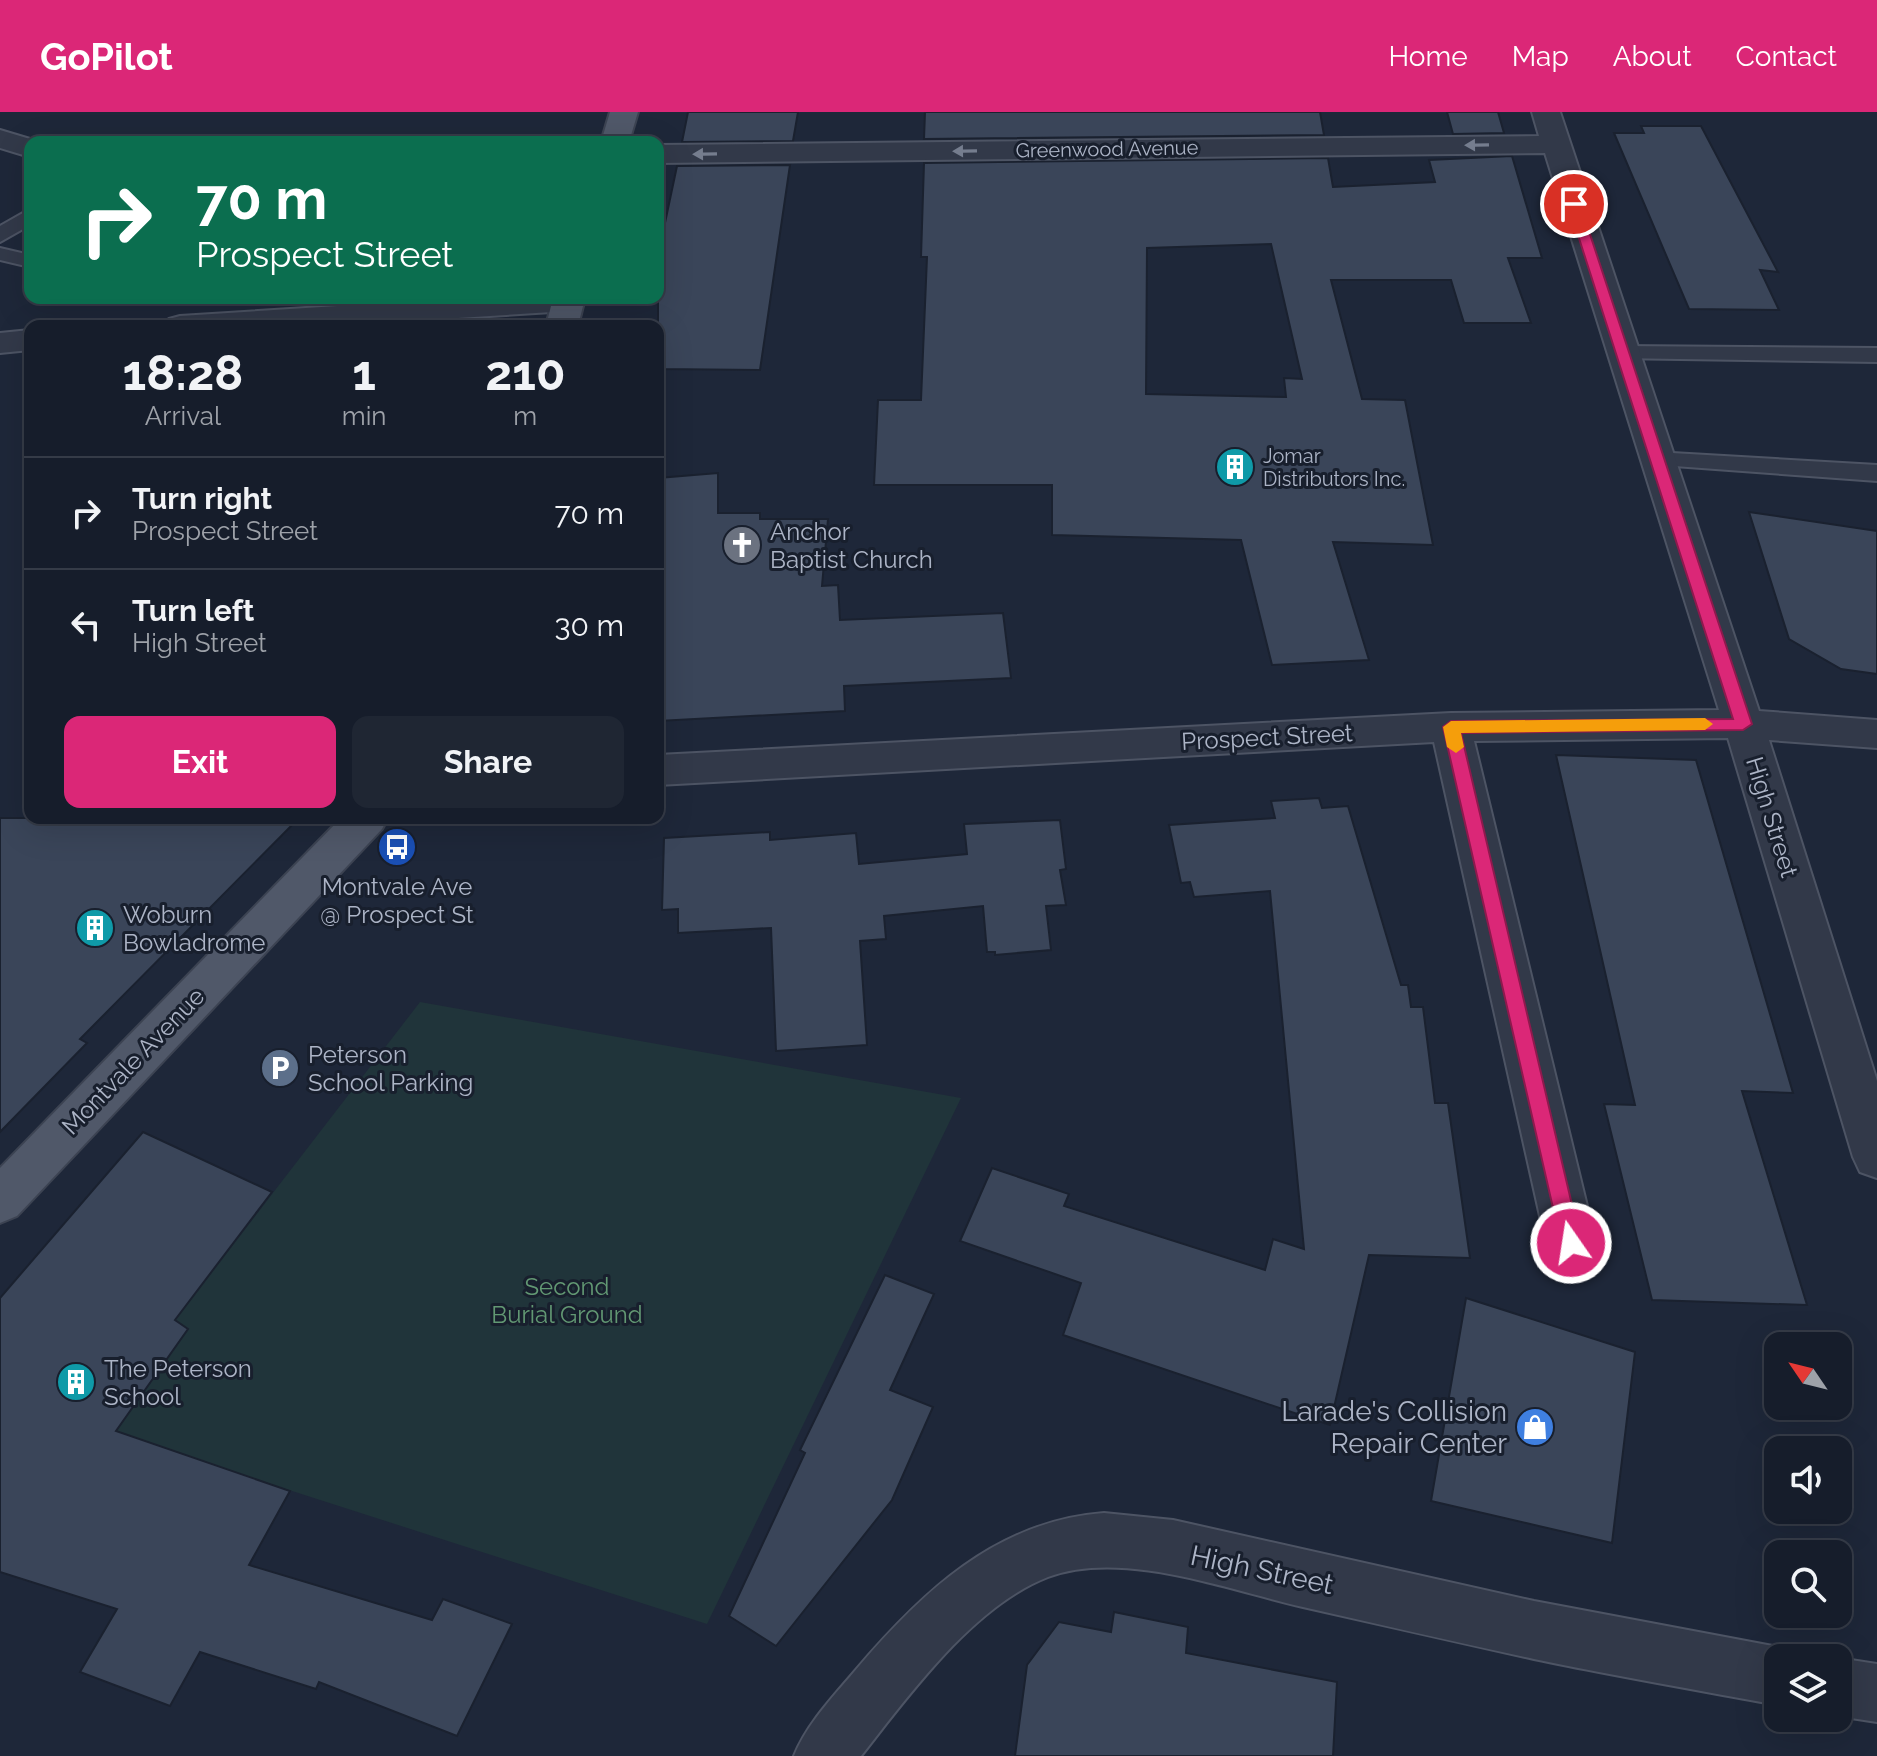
<!DOCTYPE html>
<html lang="en">
<head>
<meta charset="utf-8">
<style>
	:root { --surface:#161d2b; --page:#1f2633; --text:#f1f3f6; --muted:#9ea2a9; --line:#353b47; --accent:#db2777 }
	body { margin:0; font-family:Raleway,sans-serif; background:var(--page); color:var(--text); height:100vh; display:flex; flex-direction:column; font-size:30px; white-space:nowrap }
	* { box-sizing:border-box; margin:0 }
	p { font-size:26px; color:var(--muted) }
	.icon { flex:none; width:44px; height:44px; fill:none; stroke:currentColor; stroke-width:2; stroke-linecap:round; stroke-linejoin:round }
	.map { position:relative; flex:1; overflow:hidden }
	.panel { position:absolute; left:24px; top:208px; width:640px; height:504px; display:flex; flex-direction:column; background:var(--surface); border-radius:16px; box-shadow:0 8px 32px #0002,0 0 0 2px var(--line) }
	.panel>* { flex:none }
	.banner { position:absolute; left:24px; top:24px; width:640px; height:168px; border-radius:16px; box-shadow:0 8px 32px #0002,0 0 0 2px var(--line); background:#0b6e4f; color:#fff; overflow:hidden }
	.needle { width:52px; rotate:305deg }
	.controls { position:absolute; left:1764px; top:1220px; display:grid; gap:16px }
	.controls a { display:grid; place-items:center; width:88px; height:88px; border-radius:16px; background:var(--surface); box-shadow:0 8px 32px #0002,0 0 0 2px var(--line); font-size:40px }
	.pin { position:absolute; display:grid; place-items:center; width:68px; height:68px; color:#fff; margin:-34px; border:4px solid #fff; border-radius:50%; box-shadow:0 2px 8px #0007 }
	.me { position:absolute; width:88px; margin:-44px; rotate:347deg; stroke-linejoin:round; filter:drop-shadow(0 0 6px #0008) }
	.turn { display:flex; align-items:center; gap:28px; height:168px; padding:0 40px; font-size:36px }
	.turn .icon { width:104px; height:104px; stroke-width:2.5 }
	.turn b { display:block; font-size:56px; line-height:68px }
	.eta { display:flex; justify-content:space-evenly; align-items:center; height:136px; text-align:center }
	.eta b { font-size:48px; font-weight:700; line-height:56px }
	.button { display:flex; gap:16px; margin-top:auto; padding:16px 40px }
	.button a { flex:1; height:92px; border-radius:16px; background:var(--accent); color:#fff; font-size:32px; font-weight:700; line-height:92px; text-align:center }
	.button a+a { background:var(--page); color:var(--text) }
	ul { padding:0; list-style:none }
	li { display:flex; align-items:center; gap:24px; height:112px; padding:0 40px; border-top:2px solid var(--line) }
	li div { flex:1 }
	li b { display:block; font-size:30px }
	li em { font-style:normal }
	header { display:flex; align-items:center; gap:48px; box-sizing:border-box; height:112px; padding:0 40px; background:var(--accent); color:#fff }
	header strong { font-size:38px }
	nav { display:flex; gap:44px; margin-inline-start:auto; font-size:28px }
	.map>svg:first-child { display:block }
</style>
</head>
<body>
<header>
<strong>GoPilot</strong>
<nav><a>Home</a><a>Map</a><a>About</a><a>Contact</a></nav>
</header>
<div class="map">
<svg width="1877" height="1644" viewBox="0 0 1877 1644">
	<rect width="100%" height="100%" fill="#1e2739"/>
	<!-- green -->
	<polygon fill="#20343a" points="420,890 961,986 707,1512 114,1322 188,1218 175,1208"/>
	<!-- building -->
	<g fill="#3a4559" stroke="#1a212f" stroke-width="2" fill-rule="evenodd">
		<polygon points="688,0 798,0 793,29 682,30"/>
		<polygon points="925,0 1320,0 1324,23 924,27"/>
		<polygon points="1447,0 1498,0 1504,21 1453,22"/>
		<polygon points="1641,14 1701,14 1778,160 1760,158 1779,198 1689,197 1614,21 1644,21"/>
		<path d="M1512 44 1542 146H1508L1531 211H1464L1451 168H1331L1362 287 1405 288 1433 433 1333 430 1369 548 1272 553 1241 428 1052 423V373H874L878 288H921L927 145H921L924 51 1328 46 1333 75 1435 70 1429 48ZM1271 132 1302 267 1284 266 1286 285 1146 282 1147 136Z"/>
		<polygon points="790,53 760,258 658,257 658,144 677,54"/>
		<polygon points="718,361 718,401 760,401 760,407 828,407 822,474 838,473 840,508 1003,501 1011,566 844,574 845,599 658,609 658,366"/>
		<polygon points="1749,400 1877,419 1877,562 1841,557 1789,527"/>
		<polygon points="1556,643 1696,648 1793,981 1742,979 1807,1193 1652,1188 1604,992 1635,993"/>
		<polygon points="1319,686 1322,696 1348,694 1401,873 1408,873 1411,895 1423,895 1435,991 1448,991 1470,1146 1369,1143 1330,1313 1063,1223 1081,1171 960,1129 992,1056 1069,1082 1064,1094 1265,1158 1273,1127 1304,1137 1270,779 1194,785 1190,770 1181,771 1169,713 1275,706 1271,689"/>
		<polygon points="0,706 299,706 80,927 87,931 0,1020"/>
		<polygon points="1060,708 1066,757 1060,758 1066,793 1046,794 1051,838 995,843 995,840 987,840 983,794 884,804 886,827 860,829 867,933 776,939 771,816 678,821 678,797 662,798 664,726 770,720 770,728 856,721 859,752 967,742 964,712"/>
		<polygon points="143,1020 272,1080 175,1208 188,1217 116,1319 290,1379 249,1453 432,1508 443,1487 512,1512 457,1624 319,1570 316,1577 200,1540 170,1594 80,1560 117,1497 0,1460 0,1186"/>
		<polygon points="885,1163 934,1182 890,1278 933,1295 892,1388 776,1534 729,1504 805,1341 800,1338"/>
		<polygon points="1466,1186 1635,1240 1612,1431 1431,1389"/>
		<polygon points="1114,1500 1188,1515 1186,1541 1337,1570 1333,1644 1015,1644 1027,1553 1059,1510 1111,1520"/>
	</g>
	<g fill="none" stroke-linecap="round" stroke-linejoin="round">
		<defs>
			<g id="service">
				<polygon points="30,97 30,113 0,130 0,114"/>
				<polygon points="0,136 30,143 30,155 0,148"/>
				<polygon points="1622,234 1877,236 1877,250 1614,246 1611,241 1614,236"/>
				<polygon points="1655,340 1877,353 1877,369 1647,352 1643,347 1647,342"/>
			</g>
			<g id="minor">
				<polygon points="1532,0 1560,0 1759,599 1877,608 1877,636 1769,628 1877,969 1877,1066 1860,1060 1853,1045 1728,626 1474,629 1596,1131 1589,1147 1571,1153 1553,1147 1546,1131 1434,630 658,673 658,643 1451,601 1719,598 1545,41 658,51 658,33 1539,24"/>
				<polygon points="0,18 40,30 30,30 30,45 0,36"/>
				<polygon points="465,186 582,186 584,189 579,196 568,199 330,214 164,214 169,207 180,204"/>
				<polygon points="30,218 30,238 0,241 0,221"/>
				<path d="M1104 1401 1173 1408 1534 1489 1778 1535 1800 1546H1778V1593C1697 1578 1615 1564 1534 1547 1457 1530 1380 1513 1303 1495 1229 1478 1122 1437 1048 1465 973 1494 909 1583 861 1644H794C807 1612 832 1586 854 1560 921 1481 996 1409 1104 1401Z"/>
				<polygon points="1838,1546 1877,1552 1877,1610 1838,1604"/>
			</g>
			<g id="primary">
				<polygon points="610,0 638,0 629,30 601,30"/>
				<polygon points="553,186 585,186 578,214 546,214"/>
				<polygon points="341,706 388,706 382,717 17,1104 0,1111 0,1056"/>
			</g>
		</defs>
		<!-- service casing -->
		<use href="#service" stroke="#4d5464" stroke-width="4"/>
		<!-- minor casing -->
		<use href="#minor" stroke="#4d5464" stroke-width="4"/>
		<!-- primary casing -->
		<use href="#primary" stroke="#3c4352" stroke-width="4"/>
		<!-- service -->
		<use href="#service" fill="#323949" fill-rule="evenodd"/>
		<!-- minor -->
		<use href="#minor" fill="#323949" fill-rule="evenodd"/>
		<!-- primary -->
		<use href="#primary" fill="#505869" fill-rule="evenodd"/>
	</g>
	<!-- one-way arrows -->
	<defs><path id="oneway-solid" d="M-6-.8H1V-3.2L6.5 0L1 3.2V.8H-6Z" transform="scale(2)"/></defs>
	<g fill="#757d8e">
		<use href="#oneway-solid" transform="translate(1477 33) rotate(179)"/>
		<use href="#oneway-solid" transform="translate(965 39) rotate(179)"/>
		<use href="#oneway-solid" transform="translate(705 42) rotate(179)"/>
	</g>
	<!-- route -->
	<polygon fill="#db2777" stroke="#8e194d" stroke-width="2" points="1574,88 1580,92 1752,612 1743,618 1461,621 1581,1131 1578,1137 1571,1140 1564,1137 1561,1131 1443,615 1451,609 1733,607 1568,92"/>
	<!-- slow -->
	<polygon fill="#f59e0b" points="1705,606 1713,612 1705,618 1461,621 1464,635 1456,641 1447,635 1443,615 1451,609"/>
	<!-- icons -->
	<defs>
		<symbol id="building-disc" viewBox="-11 -11 22 22"><circle r="9.5" fill="#0f9aa8" stroke="#181f2d"/><path d="M-4-6H4V6H1V3H-1V6H-4ZM-2.5-4.3h1.7v1.8h-1.7ZM.8-4.3h1.7v1.8H.8ZM-2.5-1h1.7V.8h-1.7ZM.8-1h1.7V.8H.8Z" fill="#fff"/></symbol>
		<symbol id="church-disc" viewBox="-11 -11 22 22"><circle r="9.5" fill="#6b7280" stroke="#181f2d"/><path d="M-1.2-6h2.4v3.5h3.3v2.4h-3.3V6h-2.4V-.1h-3.3v-2.4h3.3Z" fill="#fff"/></symbol>
		<symbol id="bus-disc" viewBox="-11 -11 22 22"><circle r="9.5" fill="#1a4fb4" stroke="#181f2d"/><path d="M-5-6H5V4H4V6H2V4H-2V6H-4V4H-5ZM-3.5-4V0h7V-4ZM-3.5 1.2v1.5H-2V1.2ZM2 1.2v1.5H3.5V1.2Z" fill="#fff"/></symbol>
		<symbol id="parking-disc" viewBox="-11 -11 22 22"><circle r="9.5" fill="#5c6f8a" stroke="#181f2d"/><path d="M-3.5-5.5H1a3.5 3.5 0 0 1 0 7H-1V5.5H-3.5ZM-1-3.4V-.6H.8a1.4 1.4 0 0 0 0-2.8Z" fill="#fff"/></symbol>
		<symbol id="shop-disc" viewBox="-11 -11 22 22"><circle r="9.5" fill="#3f7fe0" stroke="#181f2d"/><path d="M-5-2.5h2.3a2.7 3.5 0 0 1 5.4 0H5L5.5 6h-11ZM-1.5-2.5h3a1.5 2.3 0 0 0-3 0Z" fill="#fff"/></symbol>
	</defs>
	<g fill-rule="evenodd">
		<use href="#building-disc" x="1213" y="333" width="44" height="44"/>
		<use href="#church-disc" x="720" y="411" width="44" height="44"/>
		<use href="#bus-disc" x="375" y="713" width="44" height="44"/>
		<use href="#building-disc" x="73" y="794" width="44" height="44"/>
		<use href="#parking-disc" x="258" y="934" width="44" height="44"/>
		<use href="#building-disc" x="54" y="1248" width="44" height="44"/>
		<use href="#shop-disc" x="1513" y="1293" width="44" height="44"/>
	</g>
	<g text-anchor="middle" dominant-baseline="central" stroke-width="6" stroke-linejoin="round" paint-order="stroke">
		<!-- far-street labels -->
		<g font-size="20" fill="#acb4c6" stroke="#181f2d">
			<text transform="translate(1107 37) rotate(-1)">Greenwood Avenue</text>
		</g>
		<!-- far-poi labels -->
		<g font-size="20" fill="#acb4c6" stroke="#181f2d" text-anchor="start">
			<text x="1263" y="344">Jomar<tspan x="1263" dy="23">Distributors Inc.</tspan></text>
		</g>
		<!-- poi labels -->
		<g font-size="24" fill="#acb4c6" stroke="#181f2d" text-anchor="start">
			<text x="770" y="419">Anchor<tspan x="770" dy="28">Baptist Church</tspan></text>
			<text x="397" y="774" text-anchor="middle">Montvale Ave<tspan x="397" dy="28">@ Prospect St</tspan></text>
			<text x="123" y="802">Woburn<tspan x="123" dy="28">Bowladrome</tspan></text>
			<text x="308" y="942">Peterson<tspan x="308" dy="28">School Parking</tspan></text>
			<text x="104" y="1256">The Peterson<tspan x="104" dy="28">School</tspan></text>
		</g>
		<!-- street labels -->
		<g font-size="24" fill="#acb4c6" stroke="#181f2d">
			<text transform="translate(1267 625) rotate(-3)">Prospect Street</text>
			<text transform="translate(1772 705) rotate(73)">High Street</text>
			<text transform="translate(133 949) rotate(-46)">Montvale Avenue</text>
		</g>
		<!-- park labels -->
		<g font-size="24" fill="#629873" stroke="#181f2d">
			<text x="567" y="1174">Second<tspan x="567" dy="28">Burial Ground</tspan></text>
		</g>
		<!-- near-poi labels -->
		<g font-size="28" fill="#acb4c6" stroke="#181f2d" text-anchor="end">
			<text x="1507" y="1299">Larade's Collision<tspan x="1507" dy="32">Repair Center</tspan></text>
		</g>
		<!-- near-street labels -->
		<g font-size="28" fill="#acb4c6" stroke="#181f2d">
			<text transform="translate(1262 1458) rotate(12)">High Street</text>
		</g>
	</g>
</svg>
<div class="controls">
<a><svg class="needle" viewBox="-14 -14 28 28"><path d="M0-13l5 13h-10z" fill="#e53935"/><path d="M0 13l5-13h-10z" fill="#9ea2a9"/></svg></a>
<a><svg class="icon" aria-label="sound" viewBox="0 0 24 24"><path d="M4 9h4l5-4v14l-5-4H4zM17 9q2 3 0 6"/></svg></a>
<a><svg class="icon" aria-label="search" viewBox="0 0 24 24"><circle cx="10" cy="10" r="6"/><path d="M15 15l6 6"/></svg></a>
<a><svg class="icon" aria-label="layers" viewBox="0 0 24 24"><path d="M12 4l9 5-9 5-9-5zM3 14l9 5 9-5"/></svg></a>
</div>
<div class="pin" style="left:1574px;top:92px;background:#d93025"><svg class="icon" aria-label="arrive" viewBox="0 0 24 24"><path d="M6 21V4h12l-3 4 3 4H6"/></svg></div>
<svg class="me" style="left:1571px;top:1131px" viewBox="-20 -20 40 40"><circle r="17" fill="#db2777" stroke="#fff" stroke-width="3"/><path d="M0-11L8 9 0 5-8 9z" fill="#fff"/></svg>
<div class="banner">
<div class="turn"><svg class="icon" aria-label="right" viewBox="0 0 24 24"><path d="M7 20v-9h11M14 6l5 5-5 5"/></svg><div><b>70 m</b>Prospect Street</div></div>
</div>
<section class="panel">
<div class="eta">
<div><b>18:28</b><p>Arrival</p></div>
<div><b>1</b><p>min</p></div>
<div><b>210</b><p>m</p></div>
</div>
<ul>
<li><svg class="icon" aria-label="right" viewBox="0 0 24 24"><path d="M7 20v-9h11M14 6l5 5-5 5"/></svg><div><b>Turn right</b><p>Prospect Street</p></div><em>70 m</em></li>
<li><svg class="icon" aria-label="left" viewBox="0 0 24 24"><path d="M17 20v-9H6M10 6l-5 5 5 5"/></svg><div><b>Turn left</b><p>High Street</p></div><em>30 m</em></li>
</ul>
<div class="button"><a>Exit</a><a>Share</a></div>
</section>
</div>
</body>
</html>
